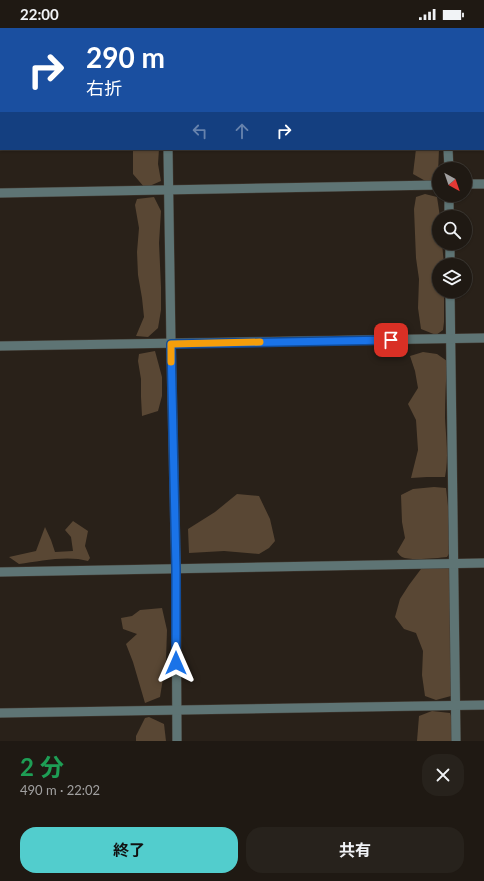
<!DOCTYPE html>
<html lang="ja">
<head>
<meta charset="utf-8">
<style>
	:root { --surface:#1f1913; --page:#27221c; --text:#f1f3f6; --muted:#a1a0a0; --line:#3c3833; --accent:#52cdcd }
	body { margin:0; font-family:Lato,"Noto Sans JP",sans-serif; background:var(--page); color:var(--text); height:100vh; display:flex; flex-direction:column; font-size:15px; white-space:nowrap }
	* { box-sizing:border-box; margin:0 }
	p { font-size:13px; color:var(--muted) }
	.icon { flex:none; width:22px; height:22px; fill:none; stroke:currentColor; stroke-width:2; stroke-linecap:round; stroke-linejoin:round }
	.map { position:relative; height:713px; overflow:hidden }
	.details { display:flex; flex-direction:column; background:var(--surface); flex:1 }
	.details>* { flex:none }
	.banner { position:absolute; left:0px; top:0px; width:484px; height:122px; box-shadow:0 1px 3px #0004,0 0 0 1px var(--line); background:#1a4fa0; color:#fff; overflow:hidden }
	.needle { width:26px; rotate:140deg }
	.buttons { position:absolute; left:432px; top:134px; display:grid; gap:8px }
	.buttons a { display:grid; place-items:center; width:40px; height:40px; border-radius:50%; background:var(--surface); box-shadow:0 1px 3px #0004,0 0 0 1px var(--line); font-size:20px }
	.pin { position:absolute; display:grid; place-items:center; width:34px; height:34px; color:#fff; margin:-17px; border-radius:8px; box-shadow:0 2px 6px #0006 }
	.me { position:absolute; width:44px; margin:-22px; rotate:0deg; stroke-linejoin:round; filter:drop-shadow(0 0 3px #0008) }
	.turn { display:flex; align-items:center; gap:14px; height:84px; padding:0 20px; font-size:18px }
	.turn .icon { width:52px; height:52px; stroke-width:2.5 }
	.turn b { display:block; font-size:28px; line-height:34px }
	.lanes { display:flex; align-items:center; height:38px; padding:0 20px; background:#0003; justify-content:center; gap:20px; direction:ltr }
	.lanes .off { opacity:.35 }
	.round { display:grid; place-items:center; flex:none; width:42px; height:42px; border-radius:16px; background:var(--page) }
	.head { display:flex; align-items:center; justify-content:space-between; height:68px; padding:0 20px }
	h1 { font-size:24px; font-weight:700; line-height:30px; color:#1e9e55 }
	.cta { display:flex; gap:8px; margin-top:auto; padding:8px 20px }
	.cta a { flex:1; height:46px; border-radius:16px; background:var(--accent); color:#111; font-size:16px; font-weight:700; line-height:46px; text-align:center }
	.cta a+a { background:var(--page); color:var(--text) }
	.status { display:flex; justify-content:space-between; align-items:center; height:28px; padding:0 20px; background:var(--surface); direction:ltr }
	.status svg { height:11px; fill:currentColor }
	.map>svg:first-child { display:block }
</style>
</head>
<body>
<div class="status"><b>22:00</b><svg viewBox="0 0 49 12"><path d="M0 12V9h3v3zM5 12V6h3v6zM10 12V3h3v9zM15 12V0h3v12zM26 1h20v11H26zM47 4h2v5h-2z"/></svg></div>
<div class="map">
<svg width="484" height="713" viewBox="0 0 484 713">
	<rect width="100%" height="100%" fill="#292119"/>
	<!-- green -->
	<g fill="#594734">
		<polygon points="0,0 129,0 130,1 1,1 1,95 0,95"/>
		<polygon points="133,121 159,121 158,136 161,153 145,160 133,146"/>
		<polygon points="416,121 439,121 438,145 429,155 413,146"/>
		<polygon points="425,166 437,169 440,189 439,189 439,215 442,215 444,237 439,237 439,263 444,263 444,294 443,302 436,307 421,301 418,280 419,251 416,230 414,181 416,169"/>
		<polygon points="154,169 161,183 159,215 161,259 161,282 158,300 148,309 136,308 144,289 142,270 138,247 137,224 139,200 135,177 137,171"/>
		<polygon points="155,323 162,349 162,368 158,383 142,388 141,369 141,351 138,333 139,326"/>
		<path d="M423 324 437 326 447 333C446 352 445 371 445 390 446 410 449 430 445 449H427L411 450 418 422 416 392 408 376 418 360 415 343 410 328Z"/>
		<path d="M434 459 446 460 448 478V494L450 524 447 529C438 530 410 533 402 529 400 528 399 526 397 524L405 510 402 494 401 467 413 461Z"/>
		<polygon points="237,466 259,468 270,491 275,513 269,520 259,526 224,523 189,525 188,501 215,484"/>
		<path d="M73 493 88 503 85 518 90 530 88 533C68 527 40 533 19 536L9 529 36 523 45 499 51 512 55 524 73 523 71 509 65 502Z"/>
		<polygon points="433,537 452,538 450,642 454,658 451,668 436,672 425,668 422,647 423,623 416,605 404,601 395,589 400,571 409,557 421,541"/>
		<polygon points="162,580 167,602 166,632 160,669 145,675 133,634 126,616 137,606 123,601 121,590 132,588 140,582"/>
		<polygon points="432,683 450,685 455,700 455,713 417,713 419,688"/>
		<polygon points="149,689 164,696 166,713 136,713 136,708 145,690"/>
	</g>
	<g fill="none" stroke-linecap="round" stroke-linejoin="round">
		<defs>
			<g id="minor">
				<polyline points="166,0 166,1"/>
				<polyline points="447,0 447,1"/>
				<polyline points="168,121 171,316 176,541 177,713"/>
				<polyline points="448,121 449,141"/>
				<polyline points="465,156 484,156"/>
				<polyline points="0,165 439,157"/>
				<polyline points="449,167 449,189"/>
				<polyline points="450,215 450,237"/>
				<polyline points="450,263 456,713"/>
				<polyline points="0,318 484,310"/>
				<polyline points="0,544 484,535"/>
				<polyline points="0,685 484,677"/>
			</g>
		</defs>
		<!-- minor casing -->
		<use href="#minor" stroke="#443d35" stroke-width="10"/>
		<!-- minor -->
		<use href="#minor" stroke="#5e7474" stroke-width="9"/>
	</g>
	<g fill="none" stroke-linecap="round" stroke-linejoin="round">
		<defs>
			<polyline id="route" points="176,635 176,541 171,316 391,312"/>
		</defs>
		<!-- route casing -->
		<use href="#route" stroke="#114b97" stroke-width="10"/>
		<!-- route -->
		<use href="#route" stroke="#1a73e8" stroke-width="7"/>
		<!-- slow -->
		<polyline stroke="#f59e0b" stroke-width="7" points="171,334 171,316 260,314"/>
	</g>
</svg>
<div class="buttons">
<a><svg class="needle" viewBox="-14 -14 28 28"><path d="M0-13l5 13h-10z" fill="#e53935"/><path d="M0 13l5-13h-10z" fill="#a1a0a0"/></svg></a>
<a><svg class="icon" aria-label="search" viewBox="0 0 24 24"><circle cx="10" cy="10" r="6"/><path d="M15 15l6 6"/></svg></a>
<a><svg class="icon" aria-label="layers" viewBox="0 0 24 24"><path d="M12 4l9 5-9 5-9-5zM3 14l9 5 9-5"/></svg></a>
</div>
<div class="pin" style="left:391px;top:312px;background:#d93025"><svg class="icon" aria-label="arrive" viewBox="0 0 24 24"><path d="M6 21V4h12l-3 4 3 4H6"/></svg></div>
<svg class="me" style="left:176px;top:635px" viewBox="-20 -20 40 40"><path d="M0-17L14 15 0 8-14 15z" fill="#1a73e8" stroke="#fff" stroke-width="4"/></svg>
<div class="banner">
<div class="turn"><svg class="icon" aria-label="right" viewBox="0 0 24 24"><path d="M7 20v-9h11M14 6l5 5-5 5"/></svg><div><b>290 m</b>右折</div></div>
<div class="lanes"><svg class="icon off" aria-label="left" viewBox="0 0 24 24"><path d="M17 20v-9H6M10 6l-5 5 5 5"/></svg><svg class="icon off" aria-label="ahead" viewBox="0 0 24 24"><path d="M12 20V5M6 11l6-6 6 6"/></svg><svg class="icon" aria-label="right" viewBox="0 0 24 24"><path d="M7 20v-9h11M14 6l5 5-5 5"/></svg></div>
</div>
</div>
<section class="details">
<div class="head"><div><h1>2 分</h1><p>490 m · 22:02</p></div><a class="round"><svg class="icon" aria-label="close" viewBox="0 0 24 24"><path d="M6 6l12 12M18 6L6 18"/></svg></a></div>
<div class="cta"><a>終了</a><a>共有</a></div>
</section>
</body>
</html>
